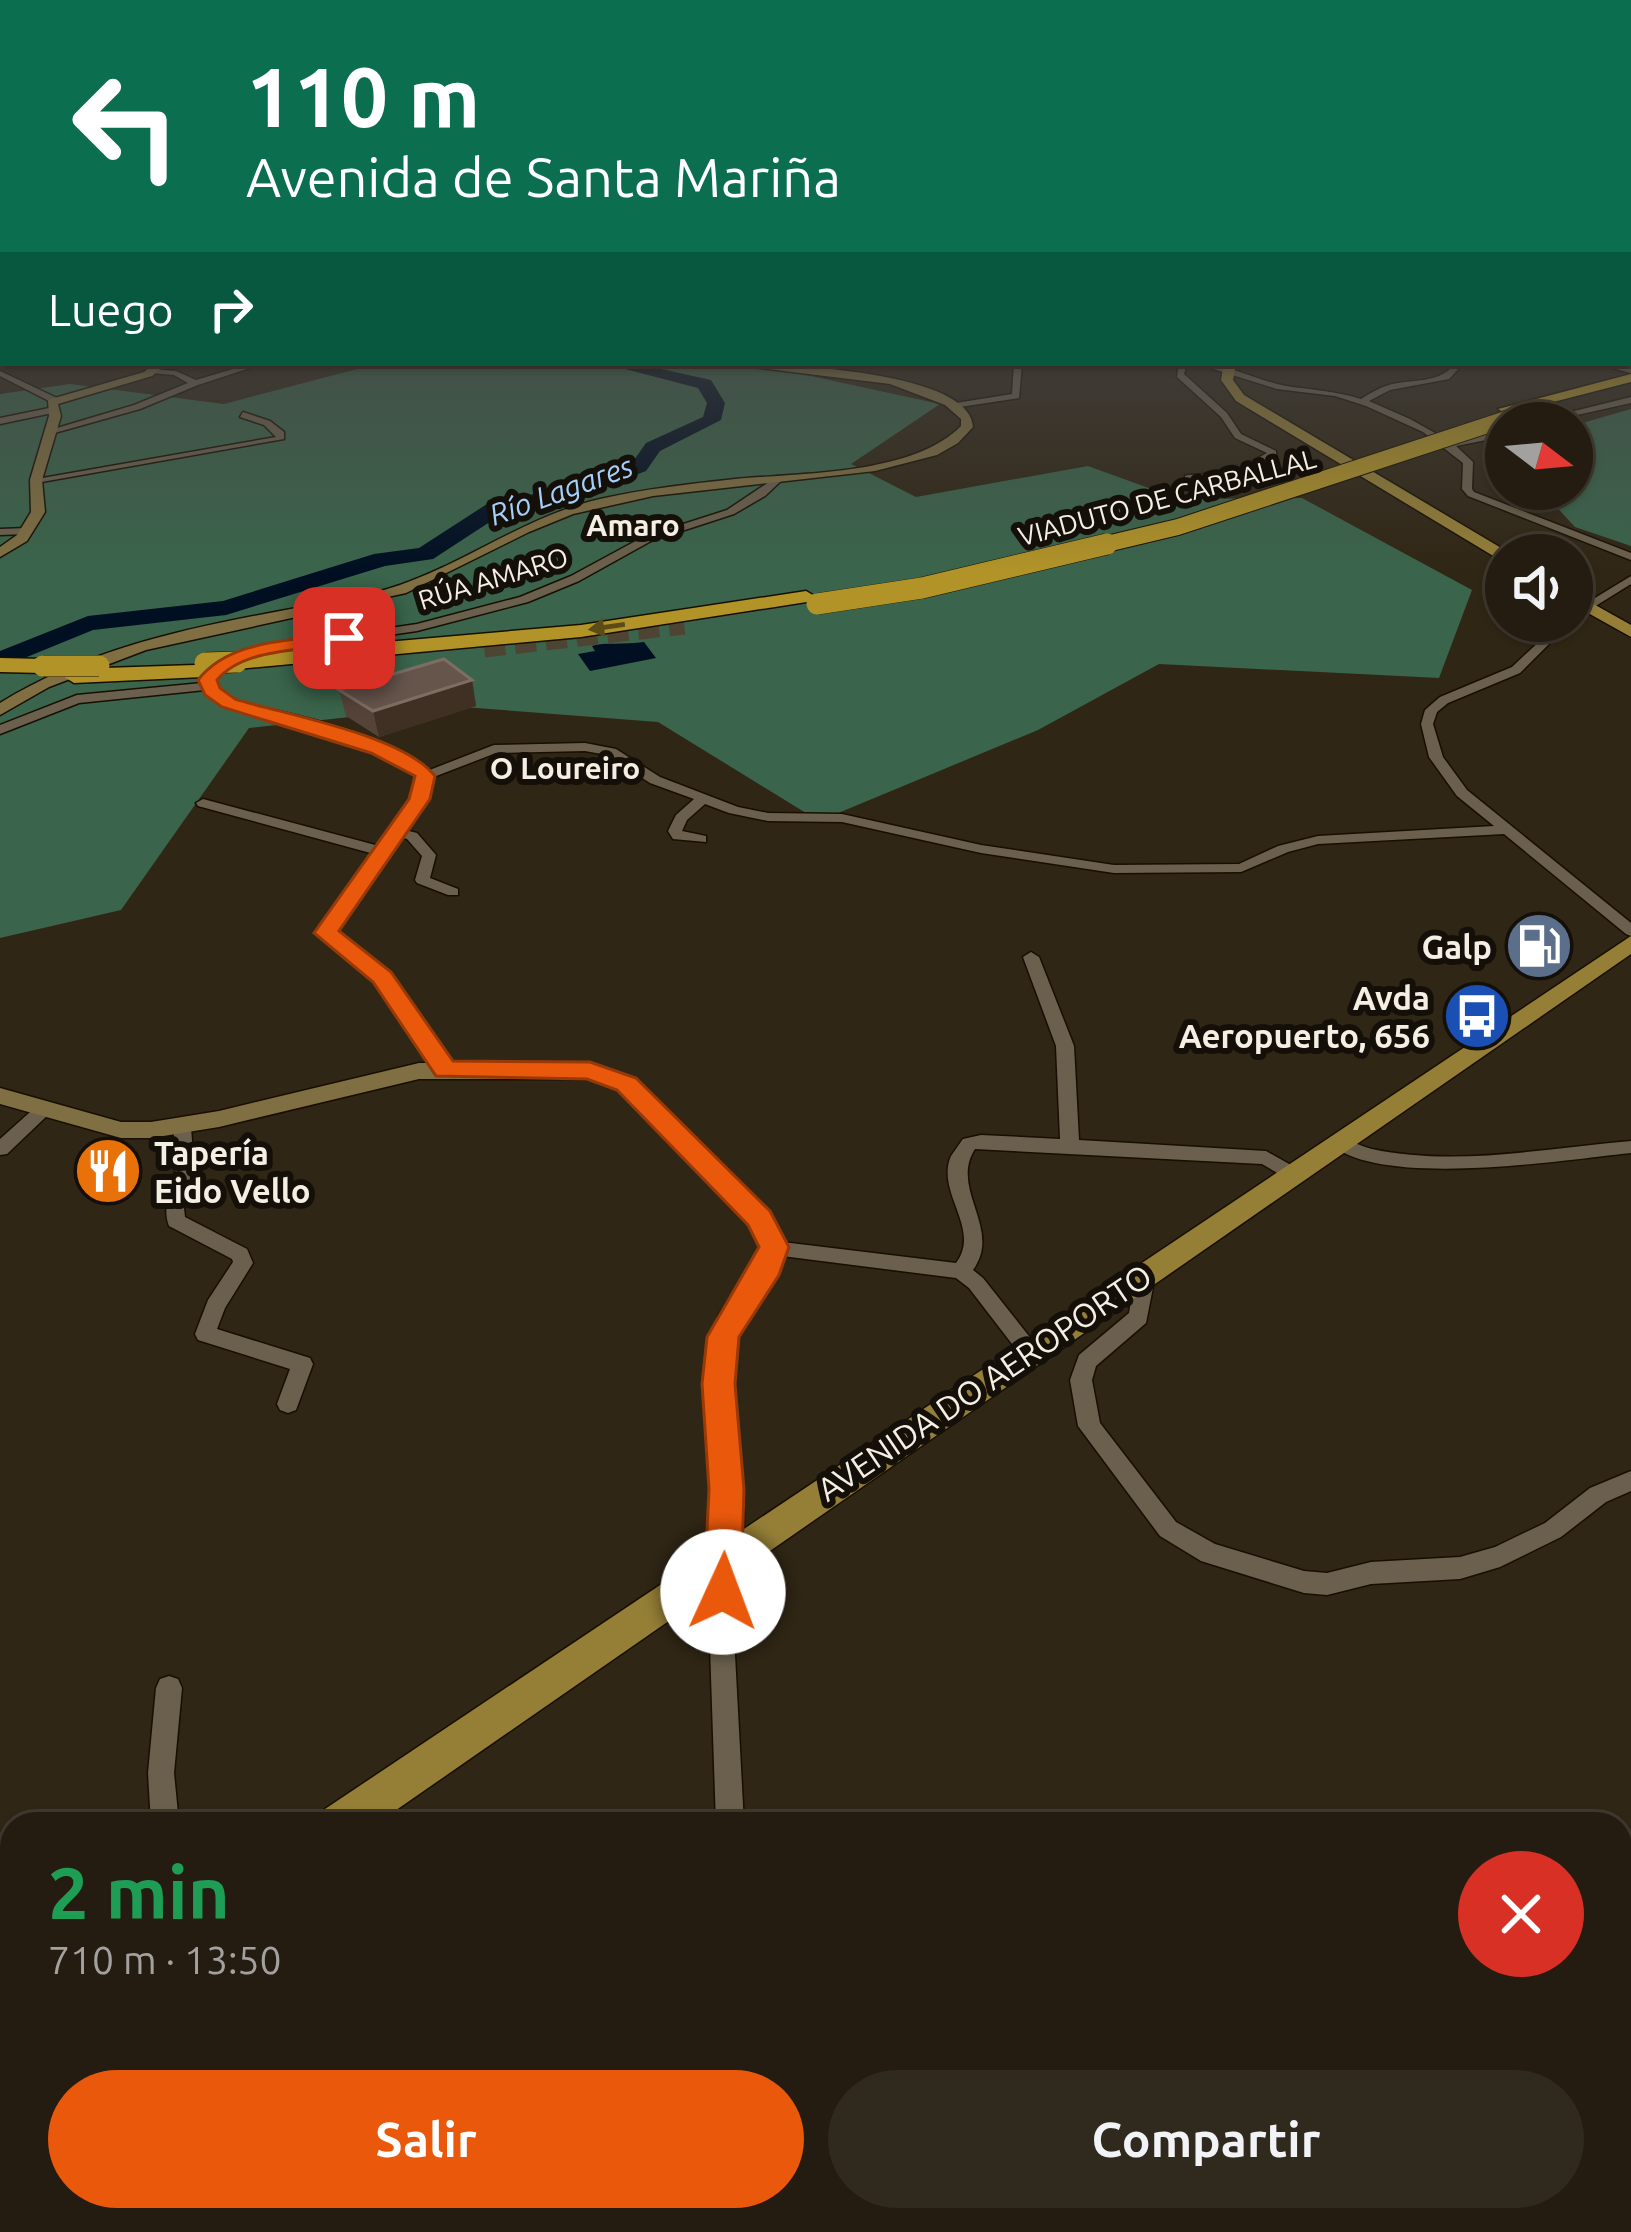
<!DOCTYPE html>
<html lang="es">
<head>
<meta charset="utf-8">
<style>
	:root { --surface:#241c10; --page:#30291e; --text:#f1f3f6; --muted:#a3a19f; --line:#413a30; --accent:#ea580c }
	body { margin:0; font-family:Ubuntu,sans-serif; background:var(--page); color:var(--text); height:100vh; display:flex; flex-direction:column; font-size:45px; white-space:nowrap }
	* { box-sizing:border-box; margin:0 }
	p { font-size:39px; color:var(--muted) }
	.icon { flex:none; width:66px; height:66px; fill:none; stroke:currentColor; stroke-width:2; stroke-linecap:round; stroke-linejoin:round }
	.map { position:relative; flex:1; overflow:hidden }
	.sheet { position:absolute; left:0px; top:1812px; width:1632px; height:420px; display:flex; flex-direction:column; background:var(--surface); border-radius:36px 36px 0 0; box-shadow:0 3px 9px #0004,0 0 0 3px var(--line) }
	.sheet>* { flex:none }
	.hud { position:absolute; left:0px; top:0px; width:1632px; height:366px; box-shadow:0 3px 9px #0004,0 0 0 3px var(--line); background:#0b6e4f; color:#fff; overflow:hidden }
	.needle { width:78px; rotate:106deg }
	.buttons { position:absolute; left:1485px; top:402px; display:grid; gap:24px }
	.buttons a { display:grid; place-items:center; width:108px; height:108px; border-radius:50%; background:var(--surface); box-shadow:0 3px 9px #0004,0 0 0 3px var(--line); font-size:60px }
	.pin { position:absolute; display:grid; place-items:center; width:102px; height:102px; color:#fff; margin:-51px; border-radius:24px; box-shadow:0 6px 18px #0006 }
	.me { position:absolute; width:132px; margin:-66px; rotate:2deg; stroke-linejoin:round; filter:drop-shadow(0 0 9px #0008) }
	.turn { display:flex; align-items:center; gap:42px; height:252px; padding:0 48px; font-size:54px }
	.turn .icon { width:156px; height:156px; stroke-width:2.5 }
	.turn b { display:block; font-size:84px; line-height:102px }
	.then { display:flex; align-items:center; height:114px; padding:0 48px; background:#0003; gap:24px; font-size:45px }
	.round { display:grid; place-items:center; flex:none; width:126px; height:126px; border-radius:63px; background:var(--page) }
	.headline { display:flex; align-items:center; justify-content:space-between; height:204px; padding:0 48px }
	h1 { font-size:72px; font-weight:700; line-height:90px; color:#1e9e55 }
	.cta { display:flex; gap:24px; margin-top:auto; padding:24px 48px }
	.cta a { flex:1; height:138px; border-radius:72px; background:var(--accent); color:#fff; font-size:48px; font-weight:700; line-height:138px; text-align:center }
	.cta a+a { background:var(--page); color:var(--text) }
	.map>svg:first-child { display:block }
</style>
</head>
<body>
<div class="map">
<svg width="1631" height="2232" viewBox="0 0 1631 2232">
	<rect width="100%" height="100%" fill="#302615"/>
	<!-- forest -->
	<g fill="#3a644b">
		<polygon points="380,363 750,363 940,404 851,464 916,497 1088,466 1179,499 1302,498 1472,590 1439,678 1159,664 1038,730 819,821 658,722 450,706 249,728 121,910 0,938 0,394 70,384 224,404"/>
		<polygon points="1631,409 1631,546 1575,527 1540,489 1572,489 1572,426"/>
	</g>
	<!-- water -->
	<path fill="#000f22" d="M644 642 656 658 590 671 578 654 595 651 592 646C604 642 626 645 644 642Z"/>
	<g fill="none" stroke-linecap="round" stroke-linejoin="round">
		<!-- river -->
		<polygon fill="#000f22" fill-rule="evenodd" points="602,363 634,363 711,380 725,403 721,420 660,451 646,471 580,496 502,514 433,559 385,566 226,615 93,630 0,668 0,651 88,616 223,601 374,554 419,548 487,504 567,487 632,463 646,443 703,417 707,403 698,388"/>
		<!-- highway-tunnel -->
		<polyline stroke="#4e4434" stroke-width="21" stroke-dasharray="21 10" stroke-linecap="butt" points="484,647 684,624"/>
		<defs>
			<g id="street">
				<rect x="1629" y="291" width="2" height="4"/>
				<polygon points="3,316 3,321 0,322 0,317"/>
				<polygon points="253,363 265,363 198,385 140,409 51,434 47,431 134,405 188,383 174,375 151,373 151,369 176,371 196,380"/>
				<polygon points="1014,363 1022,363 1019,398 953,408 956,403 1012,394"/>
				<polygon points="1121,363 1133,363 1117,368"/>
				<path d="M1179 363H1187L1184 374 1227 413 1241 434 1276 451V455C1248 476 1220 484 1185 480V476L1188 475 1231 473 1267 453 1235 438 1221 417 1177 377Z"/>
				<path d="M1194 363C1227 363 1255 380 1286 386 1312 390 1336 391 1361 399 1370 393 1379 388 1389 385 1414 378 1438 385 1456 363H1464L1449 379 1390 390 1369 401 1410 419 1451 442 1506 430V436L1456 446 1473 462 1472 489 1474 492 1631 553V560L1468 496 1462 489 1463 463 1423 432 1366 406 1335 396 1277 389Z"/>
				<polygon points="1599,363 1631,368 1631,373 1600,365"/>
				<polygon points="0,371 57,398 58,400 51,402 0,376"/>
				<polygon points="1631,397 1631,403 1541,423 1526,423"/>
				<polygon points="54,407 57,412 0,424 0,418"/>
				<polygon points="243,412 270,421 284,432 284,439 36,483 31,480 276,437 264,425 240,417"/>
				<path d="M778 476 781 477V481L765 496 734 514 651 541 579 581 528 602 417 631 251 655 221 670 213 680 216 689 232 700C297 716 374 728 427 771L494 745 585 743 616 749 660 777 738 807 768 813 842 814 981 845 1114 865 1239 864 1278 846 1318 836 1494 826 1457 796 1429 757 1421 724 1425 710 1440 697 1512 667 1561 621H1572V612L1631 576V584L1573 620 1520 673 1448 703 1437 712 1433 724 1443 757 1467 790 1631 923V936L1626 934 1504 834 1318 844 1288 852 1241 872 1114 873 981 853 842 822 768 821 729 813 705 804 687 820 682 831 706 836V842L673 839 668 831 676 815 694 799 650 783 607 755 585 751 496 753 431 778 426 799 405 830 417 833 436 855 430 878 458 889V895H448L417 883 415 880 422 856 407 839 400 837 334 932 388 974 455 1070 446 1076 440 1074 376 980 318 933 374 854 198 806 196 803 203 799 379 846 389 828 412 799 418 777C380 746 331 733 284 721 256 714 225 711 205 690L79 703 0 734V725L77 695 202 683 201 680 213 665 243 650 417 624 520 597 571 576 643 537 727 510Z"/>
				<polygon points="0,529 27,528 32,531 27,534 0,535"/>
				<path d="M1031 952 1039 957 1074 1046 1079 1140 1266 1151 1298 1169 1300 1174 1298 1179 1291 1181 1262 1164 975 1149C949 1189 1003 1229 973 1270L983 1278 1036 1345 1040 1351 1036 1357 1029 1359 1022 1357 969 1288 956 1278 774 1255 767 1253 764 1248 767 1243 774 1241 956 1263C982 1229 935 1192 951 1156 952 1155 962 1140 963 1139L981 1135 1060 1139 1056 1046 1023 957Z"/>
				<polygon points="45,1102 54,1108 51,1112 7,1154 0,1155 0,1139 39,1104"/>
				<path d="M182 1121 191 1127 194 1167 184 1208 185 1217 247 1249 253 1263 225 1308 217 1329 310 1358 313 1364 296 1410 288 1413 280 1410 277 1404 290 1369 198 1340 195 1334 208 1300 233 1262 232 1259 169 1226C161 1204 173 1190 176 1168 177 1155 174 1140 173 1127Z"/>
				<path d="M1337 1136C1349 1140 1360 1146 1372 1149 1455 1167 1547 1148 1631 1141V1153C1563 1160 1377 1190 1328 1142L1331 1137Z"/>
				<polygon points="1146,1264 1153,1267 1156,1272 1146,1323 1096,1366 1092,1380 1100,1423 1176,1522 1215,1544 1304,1571 1327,1573 1371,1562 1460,1557 1495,1547 1545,1523 1590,1488 1631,1471 1631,1491 1606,1502 1561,1537 1500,1567 1460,1579 1371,1584 1327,1595 1304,1593 1201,1561 1160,1536 1078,1426 1070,1380 1079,1355 1129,1313 1136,1272 1139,1267"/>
				<polygon points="724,1548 732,1551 736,1559 733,1617 744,1824 716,1824 709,1617 712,1559 716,1551"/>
				<polygon points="169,1676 178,1679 182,1688 174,1773 179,1824 151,1824 148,1773 156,1688 160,1679"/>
				<polygon points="703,2220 766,2220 771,2232 708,2232"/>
				<polygon points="802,2220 870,2220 865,2232 797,2232"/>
			</g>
			<g id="secondary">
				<polygon points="155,363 167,363 152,376 58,404 61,416 42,480 45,512 27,541 0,557 0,547 17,535 31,512 30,480 49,416 48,400 144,372"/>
				<path d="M719 363C763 363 971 368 973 427L958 443 937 455 875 471 653 496 573 514 529 532 406 593 146 650 49 687 0 715V703C85 651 178 630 275 612 316 604 360 599 400 585 469 561 527 516 600 499 644 489 689 484 735 479 800 473 913 475 961 426V419L945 405 890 384Z"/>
				<path d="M419 1063H590L634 1078 769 1212 787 1248C773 1286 740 1314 734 1355 725 1415 759 1516 735 1568L724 1572 713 1568 708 1558 711 1493 703 1390 706 1352 719 1315 761 1248 750 1225 618 1090 588 1079H419L219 1127 151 1138H121L0 1104V1088L121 1122H151L219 1111Z"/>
			</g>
			<g id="primary">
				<polygon points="1224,363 1236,363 1233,380 1244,395 1513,555 1506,555 1506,562 1500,560 1236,401 1221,380"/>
				<polygon points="1572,592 1631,625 1631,637 1572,604"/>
				<polygon points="1631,936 1631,954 376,1824 319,1824 325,1809"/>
				<polygon points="12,2024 12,2074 0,2079 0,2029"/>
			</g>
			<g id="highway">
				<polygon points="1631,374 1631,382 1506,414 1498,409"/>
				<polygon points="806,591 816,597 813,601 581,637 237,669 226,662 237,655 581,625"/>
				<polygon points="0,658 43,659 54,666 43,673 0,672"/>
				<polygon points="195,665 203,667 203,677 74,683 63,676 74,669"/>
			</g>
		</defs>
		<!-- street casing -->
		<use href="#street" stroke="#180f02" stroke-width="3"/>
		<!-- secondary casing -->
		<use href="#secondary" stroke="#180f02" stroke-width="3"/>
		<!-- primary casing -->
		<use href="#primary" stroke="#180f02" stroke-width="3"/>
		<!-- highway casing -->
		<use href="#highway" stroke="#180f02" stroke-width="3"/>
		<!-- street -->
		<use href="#street" fill="#6b604d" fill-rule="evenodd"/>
		<!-- secondary -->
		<use href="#secondary" fill="#806f42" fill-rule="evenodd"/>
		<!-- primary -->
		<use href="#primary" fill="#957f37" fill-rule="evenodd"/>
		<!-- highway -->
		<use href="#highway" fill="#b19328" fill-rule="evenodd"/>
		<defs>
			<polyline id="highway-bridge-far1" points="1094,547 1178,527 1524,413"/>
			<g id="highway-bridge">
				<polyline points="817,604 922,588 1107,544"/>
				<polyline points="205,663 237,662"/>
				<polyline points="43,666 99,666"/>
			</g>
		</defs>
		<!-- highway-bridge-far1 casing -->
		<use href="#highway-bridge-far1" stroke="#180f02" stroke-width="18" stroke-linecap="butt"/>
		<!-- highway-bridge casing -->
		<use href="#highway-bridge" stroke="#180f02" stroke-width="22" stroke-linecap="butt"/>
		<!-- highway-bridge-far1 -->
		<use href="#highway-bridge-far1" stroke="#b19328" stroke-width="16"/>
		<!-- highway-bridge -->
		<use href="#highway-bridge" stroke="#b19328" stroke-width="21"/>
	</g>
	<!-- wall -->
	<polygon fill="#554339" points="472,680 476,706 379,737 346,716 339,690"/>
	<!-- shaded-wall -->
	<polygon fill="#3f3023" points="472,680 476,706 379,737 373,711"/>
	<!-- building -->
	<polygon fill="#66554b" stroke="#7d6d63" stroke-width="3" points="444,659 472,680 373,711 339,690"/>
	<!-- one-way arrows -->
	<defs><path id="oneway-solid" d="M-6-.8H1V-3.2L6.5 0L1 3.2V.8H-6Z" transform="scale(3)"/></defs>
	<use fill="#5b4b17" href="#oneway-solid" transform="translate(607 627) rotate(172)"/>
	<!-- sky -->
	<linearGradient id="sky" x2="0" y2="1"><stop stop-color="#1a150c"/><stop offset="0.45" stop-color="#484746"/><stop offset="1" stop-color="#484746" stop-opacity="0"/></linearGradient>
	<rect width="1631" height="571" fill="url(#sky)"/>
	<!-- route -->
	<path fill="#ea580c" stroke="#983908" stroke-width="3" d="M344 633 353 638 351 642C310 651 245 646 217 680L220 688 235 699C287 715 403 735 435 776L430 799 339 931 391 972 453 1061 590 1062 636 1078 770 1211 789 1247 779 1275 739 1337 735 1384 744 1489 741 1592 736 1604 723 1609 710 1604 704 1592 709 1489 702 1384 707 1337 759 1247 748 1225 617 1090 587 1079 436 1076 373 982 314 933 409 799 415 776 371 753 222 707 205 695 198 680C230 638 296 641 344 633Z"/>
	<!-- icons -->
	<defs>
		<symbol id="fuel-disc" viewBox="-11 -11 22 22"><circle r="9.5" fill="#5c6f8a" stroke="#141009"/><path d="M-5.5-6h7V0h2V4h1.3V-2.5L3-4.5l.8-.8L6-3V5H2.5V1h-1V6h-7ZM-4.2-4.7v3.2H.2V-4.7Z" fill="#fff"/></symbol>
		<symbol id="bus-disc" viewBox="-11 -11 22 22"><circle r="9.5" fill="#1a4fb4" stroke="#141009"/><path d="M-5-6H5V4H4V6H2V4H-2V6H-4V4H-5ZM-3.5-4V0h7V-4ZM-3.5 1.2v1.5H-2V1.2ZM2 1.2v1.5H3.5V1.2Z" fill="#fff"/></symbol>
		<symbol id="restaurant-disc" viewBox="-11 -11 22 22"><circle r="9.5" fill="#e8710a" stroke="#141009"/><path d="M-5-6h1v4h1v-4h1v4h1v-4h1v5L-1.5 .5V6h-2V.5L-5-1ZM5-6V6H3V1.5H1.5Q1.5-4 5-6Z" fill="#fff"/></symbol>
	</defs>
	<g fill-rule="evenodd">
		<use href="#fuel-disc" x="1501" y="908" width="76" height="76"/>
		<use href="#bus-disc" x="1439" y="978" width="76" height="76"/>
		<use href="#restaurant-disc" x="70" y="1133" width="76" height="76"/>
	</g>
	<g text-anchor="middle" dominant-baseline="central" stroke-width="12" stroke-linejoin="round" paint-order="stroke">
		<!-- far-street labels -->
		<g font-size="27" fill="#f5eee3" stroke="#141009">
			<text transform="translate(1167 497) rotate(-15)">VIADUTO DE CARBALLAL</text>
			<text transform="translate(493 578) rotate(-17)">RÚA AMARO</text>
		</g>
		<!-- far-water labels -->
		<g font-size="30" font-style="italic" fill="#a5cff9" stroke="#141009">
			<text transform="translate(561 490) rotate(-20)">Río Lagares</text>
		</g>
		<!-- far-neighbourhood labels -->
		<g font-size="30" font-weight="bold" fill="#f5eee3" stroke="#141009">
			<text x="633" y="525">Amaro</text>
			<text x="565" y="768">O Loureiro</text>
		</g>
		<!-- poi labels -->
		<g font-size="33" font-weight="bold" fill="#f5eee3" stroke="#141009" text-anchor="end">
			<text x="1492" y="946">Galp</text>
			<text x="1430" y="997">Avda<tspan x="1430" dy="38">Aeropuerto, 656</tspan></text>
			<text x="154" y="1152" text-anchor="start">Tapería<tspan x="154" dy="38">Eido Vello</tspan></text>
		</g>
		<!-- street labels -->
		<g font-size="33" fill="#f5eee3" stroke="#141009">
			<text transform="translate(984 1382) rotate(-34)">AVENIDA DO AEROPORTO</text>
		</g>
	</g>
</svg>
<div class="buttons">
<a><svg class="needle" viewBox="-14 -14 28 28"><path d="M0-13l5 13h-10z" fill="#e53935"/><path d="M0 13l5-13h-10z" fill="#a3a19f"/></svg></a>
<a><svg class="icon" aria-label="sound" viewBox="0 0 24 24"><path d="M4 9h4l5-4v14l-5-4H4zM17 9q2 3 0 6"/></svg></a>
</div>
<div class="pin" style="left:344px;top:638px;background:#d93025"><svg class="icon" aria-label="arrive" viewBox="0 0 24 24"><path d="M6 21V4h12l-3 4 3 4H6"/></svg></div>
<svg class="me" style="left:723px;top:1592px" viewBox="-20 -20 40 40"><circle r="19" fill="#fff"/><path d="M0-13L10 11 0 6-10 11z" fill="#ea580c"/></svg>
<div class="hud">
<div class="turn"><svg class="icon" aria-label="left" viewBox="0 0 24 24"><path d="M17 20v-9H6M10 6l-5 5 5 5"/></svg><div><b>110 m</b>Avenida de Santa Mariña</div></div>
<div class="then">Luego<svg class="icon" aria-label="right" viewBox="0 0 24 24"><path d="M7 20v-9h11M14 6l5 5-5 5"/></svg></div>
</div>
<section class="sheet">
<div class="headline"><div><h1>2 min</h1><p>710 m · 13:50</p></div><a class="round" style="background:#d93025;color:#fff"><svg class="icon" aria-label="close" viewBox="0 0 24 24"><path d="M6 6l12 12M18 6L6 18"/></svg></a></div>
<div class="cta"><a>Salir</a><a>Compartir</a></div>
</section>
</div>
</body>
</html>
